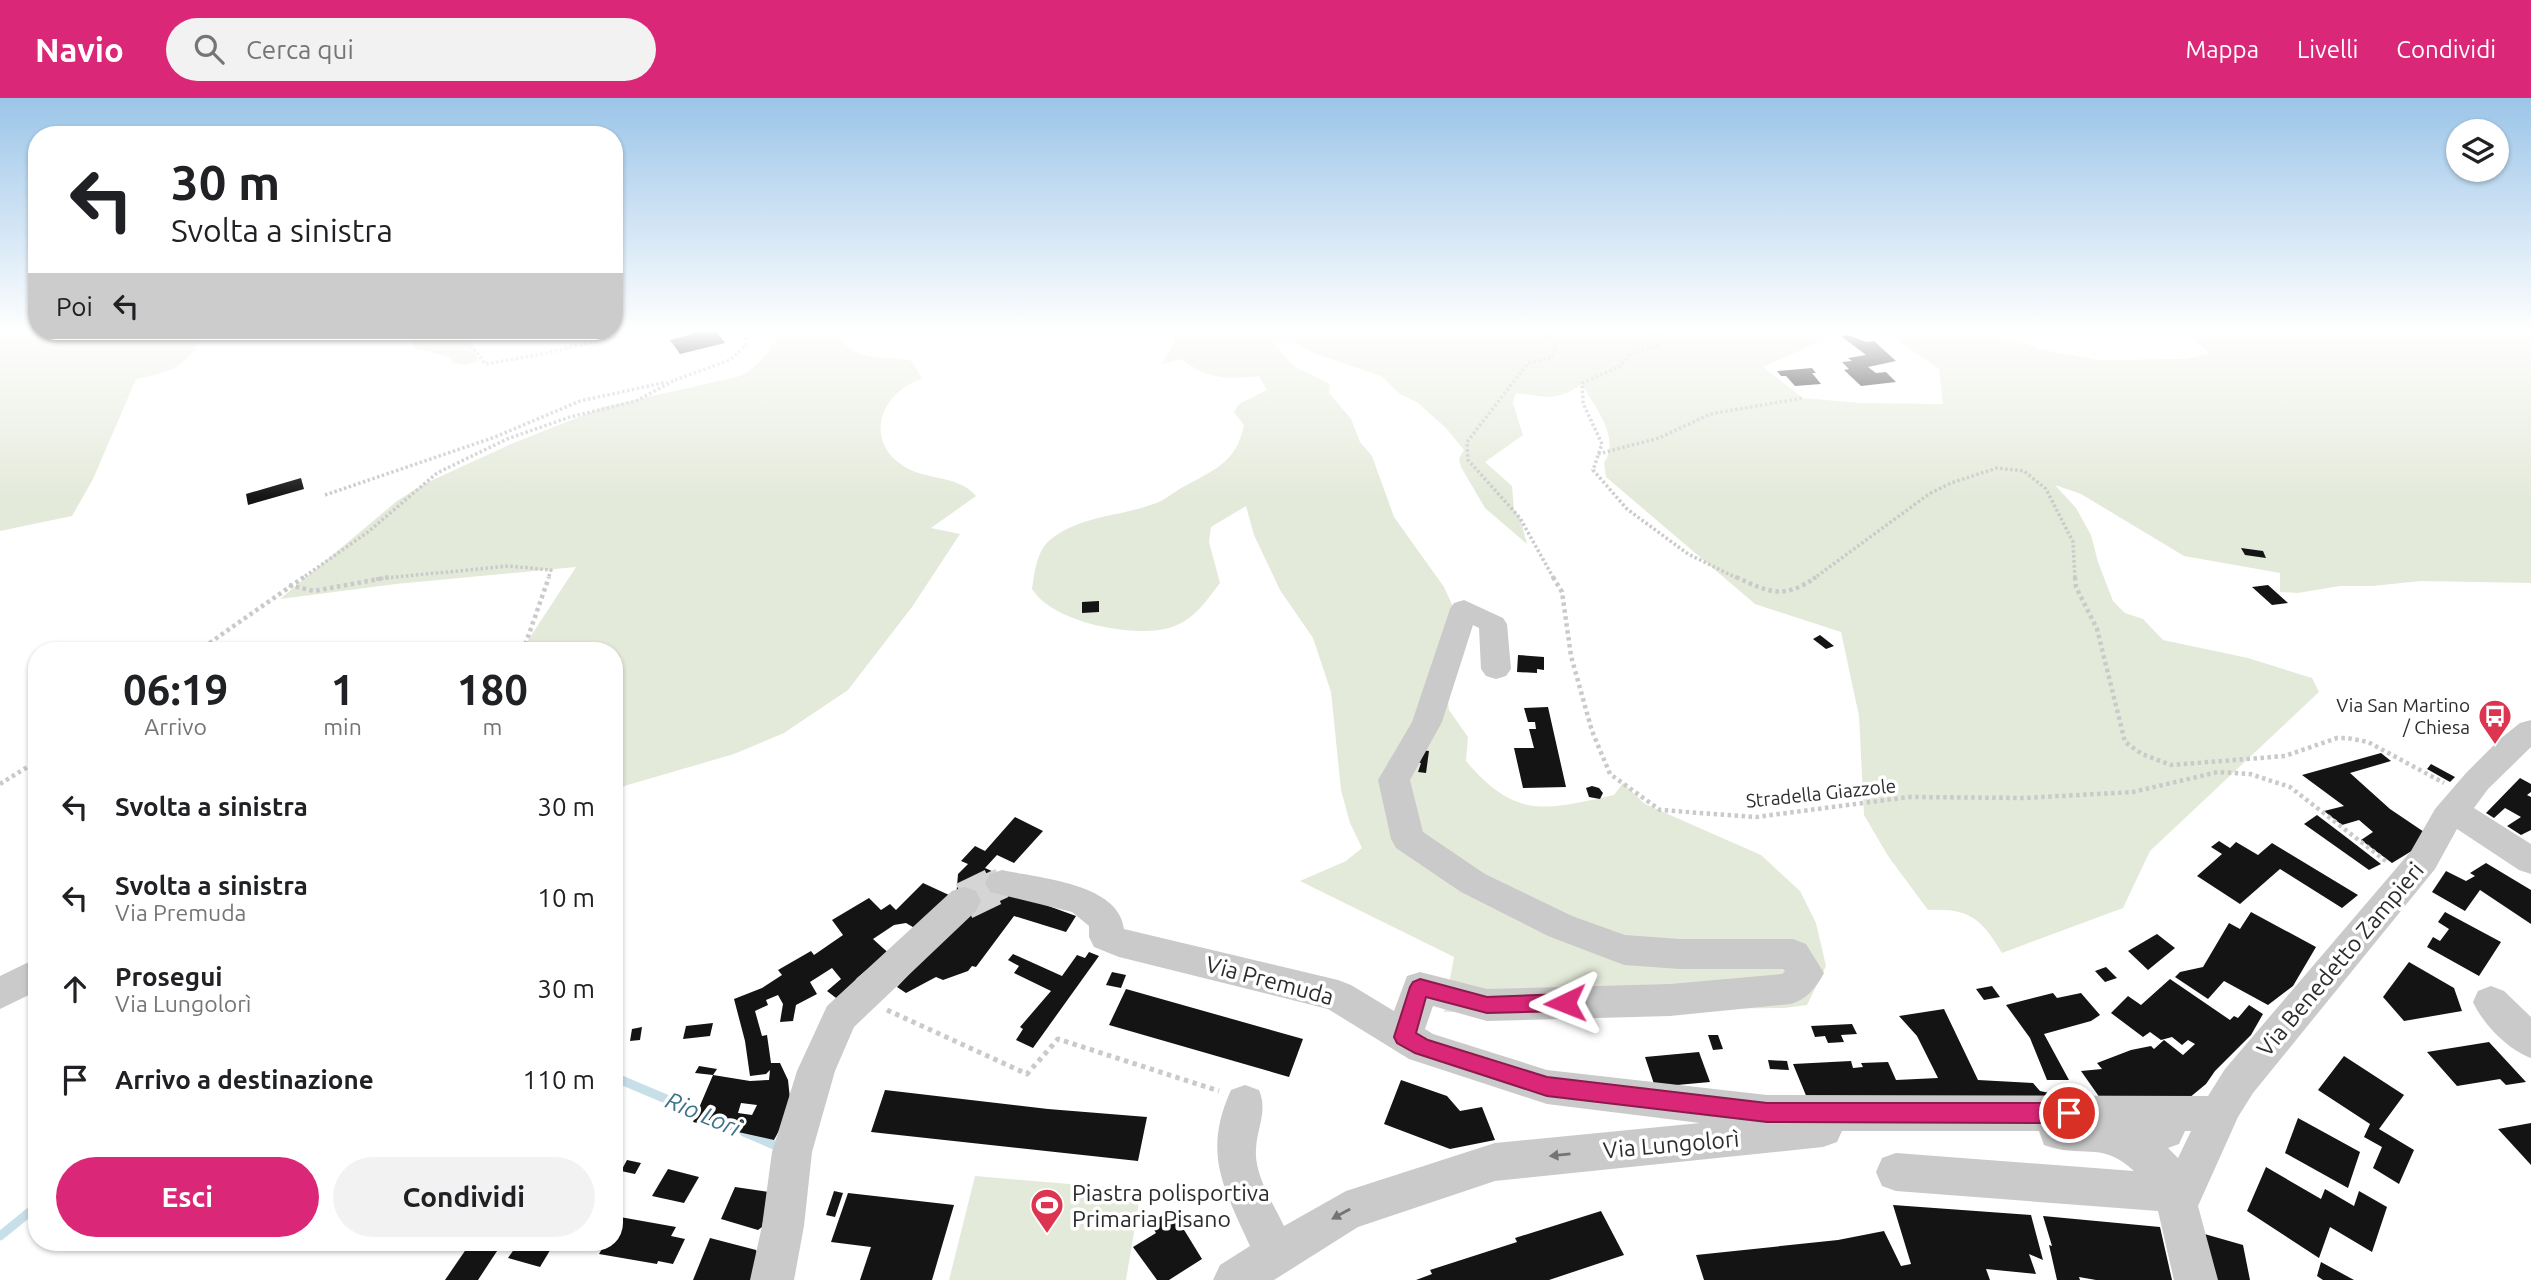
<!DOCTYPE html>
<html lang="it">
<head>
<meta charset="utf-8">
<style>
	:root { --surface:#fff; --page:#f2f2f2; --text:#202124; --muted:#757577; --accent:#db2777 }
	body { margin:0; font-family:Ubuntu,sans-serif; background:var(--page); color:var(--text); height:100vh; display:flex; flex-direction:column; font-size:26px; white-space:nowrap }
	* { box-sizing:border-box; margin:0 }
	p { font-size:23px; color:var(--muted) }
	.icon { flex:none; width:38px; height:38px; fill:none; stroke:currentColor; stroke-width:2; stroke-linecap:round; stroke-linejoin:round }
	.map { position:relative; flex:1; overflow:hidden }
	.side { position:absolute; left:28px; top:544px; width:595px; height:609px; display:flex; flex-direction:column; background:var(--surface); border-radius:28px; box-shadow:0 2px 5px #0004 }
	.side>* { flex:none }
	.banner { position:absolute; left:28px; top:28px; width:595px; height:214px; border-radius:28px; box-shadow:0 2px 5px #0004; background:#fff; color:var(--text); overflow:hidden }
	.controls { position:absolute; left:2446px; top:21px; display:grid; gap:14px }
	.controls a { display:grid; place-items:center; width:63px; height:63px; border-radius:50%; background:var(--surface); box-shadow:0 2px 5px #0004; font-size:35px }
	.pin { position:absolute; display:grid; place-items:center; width:60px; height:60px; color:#fff; margin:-30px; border:4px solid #fff; border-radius:50%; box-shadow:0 2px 7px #0007 }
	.me { position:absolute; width:77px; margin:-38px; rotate:268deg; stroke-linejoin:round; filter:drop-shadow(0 0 5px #0008) }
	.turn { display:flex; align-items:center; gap:24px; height:147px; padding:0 28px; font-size:32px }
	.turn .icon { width:91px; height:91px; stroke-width:2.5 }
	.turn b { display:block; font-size:49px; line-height:60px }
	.then { display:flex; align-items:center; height:66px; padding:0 28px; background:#0003; gap:14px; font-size:26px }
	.eta { display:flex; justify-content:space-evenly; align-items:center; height:119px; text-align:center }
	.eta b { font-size:42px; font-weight:700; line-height:49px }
	.primary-button { display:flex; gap:14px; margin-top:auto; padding:14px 28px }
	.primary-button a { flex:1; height:80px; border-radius:42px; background:var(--accent); color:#fff; font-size:28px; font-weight:700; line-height:80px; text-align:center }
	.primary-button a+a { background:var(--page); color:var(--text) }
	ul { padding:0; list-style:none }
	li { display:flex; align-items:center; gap:21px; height:91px; padding:0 28px }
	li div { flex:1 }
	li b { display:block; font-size:26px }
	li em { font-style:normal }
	header { display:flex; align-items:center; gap:42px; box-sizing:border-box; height:98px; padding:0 35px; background:var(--accent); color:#fff }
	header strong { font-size:33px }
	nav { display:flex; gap:38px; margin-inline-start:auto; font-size:24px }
	.search { width:490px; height:63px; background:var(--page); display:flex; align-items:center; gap:18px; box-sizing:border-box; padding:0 24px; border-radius:38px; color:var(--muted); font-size:26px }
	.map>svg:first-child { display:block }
</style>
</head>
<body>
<header>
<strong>Navio</strong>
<div class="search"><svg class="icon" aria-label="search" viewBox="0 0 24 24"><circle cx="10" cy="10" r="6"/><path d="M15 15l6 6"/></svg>Cerca qui</div>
<nav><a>Mappa</a><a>Livelli</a><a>Condividi</a></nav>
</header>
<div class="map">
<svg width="2531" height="1182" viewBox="0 0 2531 1182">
	<rect width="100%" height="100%" fill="#fff"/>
	<!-- green -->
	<g fill="#e4eada">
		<path d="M0 234H205V235C182 271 178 272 136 281L93 381 72 418 0 433Z"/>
		<polygon points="407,234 457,234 456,239 474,245 472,252 479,263 464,267 453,265 450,259 414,250"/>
		<path d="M773 234H836C853 265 880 257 912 263L922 281C882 293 863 341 902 367 924 383 958 376 976 398L931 430 960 436 912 509 848 592 784 635 734 656 614 691V553H521L576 469 396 486 280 501 397 403 424 386 511 346 604 309 741 278C758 267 768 257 777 239Z"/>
		<path d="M1173 234H1841L1763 269 1803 300 1860 305 1943 306 1939 271 1885 234H1991L2039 251 2097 262 2185 261 2209 256C2189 230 2169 238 2140 234H2531V485L2420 483 2373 488H2340L2298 495 2280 494V475L2184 458 2081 396 2055 387 2076 410 2091 437 2098 464 2113 503 2125 515 2143 521 2163 542 2248 560 2312 580 2319 594 2150 753 2123 810 2002 855C1981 820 1969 810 1928 812L1888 758 1864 717 1859 618 1841 534 1755 506 1606 379 1604 365C1621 339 1595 310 1582 286 1555 304 1548 299 1516 295L1513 305 1523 337 1485 364 1512 388 1514 412 1520 420 1527 446 1485 410 1461 369 1459 361 1464 352 1446 330 1417 304 1400 296 1381 278 1316 256 1294 244 1274 245 1293 268 1330 286 1329 295 1351 321 1360 344 1372 358 1394 419 1444 489 1455 513 1444 573 1449 612 1468 639 1466 663C1516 722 1546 712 1614 697L1623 685 1645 706 1761 757 1800 793 1816 825 1826 868 1807 907 1784 910 1444 914 1454 859 1300 783 1346 763 1362 750 1350 725 1341 692 1331 594 1313 540 1280 492 1254 437 1246 408 1211 429 1209 444 1220 485C1206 503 1195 521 1172 529 1136 541 1053 525 1032 491 1035 474 1036 454 1050 442 1081 416 1125 419 1161 403 1168 399 1176 393 1183 389 1214 372 1237 364 1244 327L1234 314 1239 306 1267 292 1259 278C1226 281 1208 282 1181 261L1162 266 1174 245Z"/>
		<polygon points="975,1078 1141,1092 1126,1182 949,1182"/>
	</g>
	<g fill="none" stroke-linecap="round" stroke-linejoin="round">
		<!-- stream -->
		<g stroke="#c7dfe9" stroke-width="9">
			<polyline points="614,979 704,1017"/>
			<polyline points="744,1034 781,1050"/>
			<polyline points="0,1138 37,1108"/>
		</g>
	</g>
	<!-- building -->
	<g fill="#141414" fill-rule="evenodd">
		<polygon points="691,234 717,234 725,245 680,256 670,242 692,236"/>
		<polygon points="1848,237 1866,244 1874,243 1896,263 1868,269 1876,275 1886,274 1896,284 1861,288 1844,272 1849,271 1842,264 1852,263 1848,260 1866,257 1841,238"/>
		<polygon points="1812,270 1816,275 1812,275 1821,286 1795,288 1786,278 1781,278 1777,273"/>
		<polygon points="301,380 304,391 248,407 246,396"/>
		<polygon points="2241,450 2263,453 2266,460 2245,457"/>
		<polygon points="2268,487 2288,505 2272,507 2252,489"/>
		<polygon points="1099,503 1099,514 1082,515 1082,504"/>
		<polygon points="1820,537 1834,548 1826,551 1813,541"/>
		<polygon points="1518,557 1544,559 1544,572 1537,571 1537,575 1517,574"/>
		<polygon points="1548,609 1566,689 1523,690 1514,650 1534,650 1529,631 1536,631 1535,624 1528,624 1524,610"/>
		<polygon points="1420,652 1429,653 1426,675 1418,674 1421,665 1417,664"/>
		<polygon points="2381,655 2391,663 2350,675 2390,711 2433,740 2392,765 2361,742 2373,734 2359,722 2342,727 2324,713 2344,708 2302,677"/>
		<polygon points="2431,666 2455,679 2450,684 2427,671"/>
		<polygon points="2520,680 2531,686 2531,694 2527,697 2531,699 2531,732 2521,737 2507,728 2521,719 2505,710 2494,720 2486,715"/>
		<polygon points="1592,688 1599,690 1603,695 1600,701 1589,699 1586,690"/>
		<polygon points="2317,717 2346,739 2381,766 2369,772 2304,726"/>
		<polygon points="1015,719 1043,733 1014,765 997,757 985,770 1003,778 987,791 985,800 1007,793 1076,818 1066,834 1014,818 976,869 972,868 968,873 943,882 936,879 906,895 897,889 915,870 956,800 958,776 968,766 961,763 975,748 985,753"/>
		<polygon points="2219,743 2230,750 2236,744 2258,757 2272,745 2358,797 2342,810 2280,771 2240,806 2197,778 2222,756 2211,749"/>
		<polygon points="2486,765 2531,792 2531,826 2480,792 2465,813 2432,794 2446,773 2466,783 2475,778 2470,775"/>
		<path d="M923 785 949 797 923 835 906 825 894 827 873 841 894 860 869 870 857 880 840 903 827 893 841 881 832 870 810 884 817 896 796 907 793 923 780 924 783 906 778 897 766 902 768 907 755 913 762 938 767 937 771 965H780L788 982 791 1010 774 1042 693 1024 713 977 750 983 769 982 770 972 766 976 750 978 745 943 734 901 762 890 782 877 778 872 811 853 814 857 843 837 832 822 869 800 881 812 890 806 896 812ZM741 1005 757 1007 752 1017 738 1015Z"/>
		<polygon points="2251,814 2316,849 2293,888 2268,907 2224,883 2208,901 2175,879 2180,874 2203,869 2229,825 2240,831"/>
		<polygon points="2445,814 2501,844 2479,878 2427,849 2433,839 2440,843 2449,831 2438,824"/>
		<polygon points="2157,836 2175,850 2148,872 2128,853"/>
		<polygon points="1089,854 1099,858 1033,950 1016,942 1023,931 1020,929 1051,893 1014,875 1019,868 1008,862 1013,856 1062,878 1077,857 1085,860"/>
		<polygon points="2409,864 2454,890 2462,913 2404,923 2383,899"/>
		<polygon points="2106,869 2117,880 2105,884 2095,873"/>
		<polygon points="1112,874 1126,877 1121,890 1106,887"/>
		<polygon points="2170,881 2230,922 2234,918 2238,920 2249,907 2263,916 2251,937 2215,973 2206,986 2183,1005 2100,1000 2081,973 2102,971 2097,965 2131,952 2151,948 2154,951 2164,942 2183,957 2195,946 2188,942 2182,947 2172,939 2161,942 2150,934 2143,939 2111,915 2128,898 2141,907"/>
		<polygon points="1992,888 2000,899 1984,902 1976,891"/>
		<polygon points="1126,891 1303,941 1289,979 1109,927"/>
		<polygon points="2053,895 2057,900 2081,895 2100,917 2091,923 2044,936 2069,982 2047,982 2030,940 2006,907"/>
		<polygon points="1944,911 1978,982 2033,985 2040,993 2054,996 2056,1001 1812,1012 1793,966 1851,963 1853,970 1863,969 1861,965 1888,964 1896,982 1938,980 1917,938 1899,918"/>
		<polygon points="713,925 710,938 683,941 686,928"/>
		<polygon points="1852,926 1857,936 1841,937 1844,944 1828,945 1825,938 1815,939 1811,928"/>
		<polygon points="642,929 640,942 630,943 632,931"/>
		<polygon points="1708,937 1718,937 1723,951 1713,952"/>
		<polygon points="2489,944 2526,984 2506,987 2500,981 2457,988 2427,954"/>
		<polygon points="1699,954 1710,984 1655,989 1645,959"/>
		<polygon points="2344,958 2404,997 2379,1031 2414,1052 2399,1086 2373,1070 2382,1049 2364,1039 2370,1026 2318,992"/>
		<polygon points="1768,962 1787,963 1789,972 1770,971"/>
		<polygon points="699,968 717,971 713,977 695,975"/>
		<polygon points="1401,982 1447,998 1460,1013 1482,1009 1495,1042 1450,1051 1384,1026"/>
		<polygon points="885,992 1048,1011 1147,1019 1138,1063 871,1034"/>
		<polygon points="2298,1020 2360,1054 2348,1090 2285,1055"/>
		<polygon points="2531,1025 2531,1067 2498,1031"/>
		<polygon points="627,1062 641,1065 635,1076 621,1073"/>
		<polygon points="2266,1069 2321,1101 2325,1091 2354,1108 2359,1093 2387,1109 2372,1154 2330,1129 2319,1160 2247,1113"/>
		<polygon points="668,1071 699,1079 684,1105 652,1098"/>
		<polygon points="735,1089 769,1094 762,1129 758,1132 721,1121"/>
		<polygon points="834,1093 843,1095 835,1119 826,1117"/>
		<polygon points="848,1095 954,1107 932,1182 860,1182 871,1149 831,1144"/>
		<polygon points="1893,1107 2031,1117 2043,1162 2029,1156 2036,1176 1986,1171 1990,1182 1704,1182 1696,1157 1838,1142 1884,1133 1901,1168 1911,1166"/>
		<polygon points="1601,1113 1624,1157 1549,1182 1416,1182 1432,1176 1430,1172 1517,1144 1515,1140"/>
		<polygon points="1168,1114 1174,1125 1178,1122 1202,1161 1169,1182 1157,1182 1133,1149 1156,1135 1150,1125"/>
		<polygon points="2043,1118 2160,1129 2172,1182 2096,1182 2079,1179 2080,1182 2057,1182 2049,1147 2052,1148"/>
		<polygon points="620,1119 676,1129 671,1138 685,1141 673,1166 658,1163 657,1166 599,1156 606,1144 614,1144 614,1129"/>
		<polygon points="2201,1135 2243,1147 2250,1182 2209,1182"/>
		<polygon points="710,1140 756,1152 758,1156 754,1182 693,1182"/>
		<polygon points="471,1144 503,1144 478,1182 445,1182"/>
		<polygon points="519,1144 555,1144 540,1169 508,1160"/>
		<polygon points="2321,1164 2354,1182 2323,1182 2317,1178"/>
	</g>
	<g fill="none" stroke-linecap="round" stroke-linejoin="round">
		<!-- minor-tunnel-far1 -->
		<polyline stroke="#d5d5d5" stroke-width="31" stroke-dasharray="31 15" stroke-linecap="butt" points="989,791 1002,785"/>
		<!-- minor-tunnel -->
		<polyline stroke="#d5d5d5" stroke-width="38" stroke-dasharray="38 19" stroke-linecap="butt" points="964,803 993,789"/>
		<!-- path-far2 -->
		<g stroke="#cacaca" stroke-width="3.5" stroke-dasharray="2.5 2.5" stroke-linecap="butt">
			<polyline points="449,234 476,253 485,266 543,256 633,234"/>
			<polyline points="1547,234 1556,249 1552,259 1528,265 1467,344 1468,362 1520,420 1554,481"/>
			<polyline points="1651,234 1655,236 1657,248 1630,256 1621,268 1582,285 1583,305 1602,346 1593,372 1627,411 1688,456 1739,481"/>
			<polyline points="675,282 730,262 746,247 744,234"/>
			<polyline points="1598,356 1659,340 1710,316 1803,300"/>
			<polyline points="325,397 495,339 580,303 667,284"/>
			<polyline points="301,481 368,434 437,375 507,341 570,319 636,303 675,282"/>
			<polyline points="376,481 508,468 551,472 548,481"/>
			<polyline points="1813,481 1929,396 1951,385 1997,370 2024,373 2046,391 2073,444 2075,481"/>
		</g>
		<!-- path-far1 -->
		<g stroke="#cacaca" stroke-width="4.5" stroke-dasharray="3.5 3.5" stroke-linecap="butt">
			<polyline points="1553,479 1562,494 1571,558 1592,633 1610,676 1660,712 1756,719 1909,699 2024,700 2133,694 2218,674 2250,676 2290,689 2387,764"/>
			<path d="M1736 479C1768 494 1784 502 1816 479"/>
			<polyline points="2075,479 2076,489 2097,531 2125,644 2142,656 2171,667 2285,658 2337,640 2347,640 2368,644 2444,685"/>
			<polyline points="289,487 314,493 390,479"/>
			<polyline points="198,553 304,479"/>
			<polyline points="523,553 549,479"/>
			<polyline points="0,686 37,663"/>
		</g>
		<!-- path -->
		<polyline stroke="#cacaca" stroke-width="5" stroke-dasharray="4.5 4.5" stroke-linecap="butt" points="887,912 1027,976 1058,941 1219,993"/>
		<!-- minor -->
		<g fill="#cacaca" fill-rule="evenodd">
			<path d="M1464 502 1503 520 1507 526 1511 571 1506 578 1496 581 1486 578 1481 571 1479 530 1473 527 1442 624 1410 682 1423 734 1485 776 1572 818 1625 837 1680 841H1793L1806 846 1824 875C1816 890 1807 901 1791 906L1670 918 1487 923 1433 908 1425 931 1433 936 1547 972 1767 997 2208 998 2225 971 2411 753 2435 711 2466 675 2500 641 2520 625 2531 622V649L2488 691 2474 710 2531 746V776L2519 772 2457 731 2435 771 2253 995 2238 1019 2198 1108 2218 1182H2174L2158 1113 1896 1093 1882 1088 1876 1074 1882 1060 1896 1055 2134 1073C2101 1042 2081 1061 2044 1047L2039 1033H1842L1837 1044 1823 1049 1495 1083 1358 1129 1274 1182H1213L1220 1167 1250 1148C1224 1090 1202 1056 1231 992L1245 987 1259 992C1268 1013 1257 1030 1256 1051 1254 1077 1273 1105 1284 1128L1346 1093 1495 1045 1700 1025 1547 1006 1409 961 1328 911 1119 859 1094 849 1089 839V828L1072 814 990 794 985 785 990 776 1002 772C1038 780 1119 785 1124 831L1338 882 1351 887 1394 913 1407 878 1420 874 1487 891 1670 886 1782 876 1785 873 1783 871H1680L1624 867 1548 838 1461 794 1396 750 1391 741 1378 682 1412 624 1450 511 1454 505ZM2185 1033H2191L2178 1060 2168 1050 2179 1046Z"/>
			<polygon points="964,789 976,793 981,803 976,813 854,929 835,973 812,1054 804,1128 794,1182 750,1182 762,1128 772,1054 797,973 827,908 952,793"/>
			<polygon points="37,860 37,893 0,911 0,878"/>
			<path d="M2491 888 2504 893 2531 919V960C2508 952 2483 926 2473 904L2478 893Z"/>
		</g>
	</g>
	<!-- one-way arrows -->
	<defs><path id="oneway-solid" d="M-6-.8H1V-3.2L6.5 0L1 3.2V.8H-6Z" transform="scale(1.75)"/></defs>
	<g fill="#747474">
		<use href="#oneway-solid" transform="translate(1560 1057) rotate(174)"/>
		<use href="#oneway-solid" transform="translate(1341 1116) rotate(151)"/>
	</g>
	<!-- sky -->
	<linearGradient id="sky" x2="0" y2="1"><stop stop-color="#9bc5e8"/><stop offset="0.58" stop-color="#fff"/><stop offset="1" stop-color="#fff" stop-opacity="0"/></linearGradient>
	<rect width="2531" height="400" fill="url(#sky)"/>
	<!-- route -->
	<polygon fill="#db2777" stroke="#8e194d" stroke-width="2" points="1420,881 1487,899 1565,896 1572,899 1575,905 1572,911 1565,913 1487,915 1426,899 1416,935 1428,942 1547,979 1767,1005 2069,1005 2077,1008 2080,1015 2077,1022 2069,1025 1767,1024 1547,998 1415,955 1397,945 1394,939 1410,889 1413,884"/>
	<!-- icons -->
	<defs>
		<symbol id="bus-pin" viewBox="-11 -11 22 30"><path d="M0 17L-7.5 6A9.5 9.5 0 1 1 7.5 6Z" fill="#dd3550" stroke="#fff"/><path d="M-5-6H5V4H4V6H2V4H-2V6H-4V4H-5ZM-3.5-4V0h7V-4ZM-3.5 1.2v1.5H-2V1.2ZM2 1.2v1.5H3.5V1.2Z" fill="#fff"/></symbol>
		<symbol id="stadium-pin" viewBox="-11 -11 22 30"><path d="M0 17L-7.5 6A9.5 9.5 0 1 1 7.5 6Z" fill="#dd3550" stroke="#fff"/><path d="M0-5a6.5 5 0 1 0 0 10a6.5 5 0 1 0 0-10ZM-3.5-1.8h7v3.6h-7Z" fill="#fff"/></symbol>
	</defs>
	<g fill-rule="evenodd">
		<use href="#bus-pin" x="2476" y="599" width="38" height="52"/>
		<use href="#stadium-pin" x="1028" y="1088" width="38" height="52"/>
	</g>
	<g text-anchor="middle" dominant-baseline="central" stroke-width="7" stroke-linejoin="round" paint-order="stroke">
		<!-- poi labels -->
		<g font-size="19" fill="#2d2d2d" stroke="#fff" text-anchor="end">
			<text x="2470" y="607">Via San Martino<tspan x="2470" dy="22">/ Chiesa</tspan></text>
		</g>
		<!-- street labels -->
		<g font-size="19" fill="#2d2d2d" stroke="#fff">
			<text transform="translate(1821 695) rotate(-6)">Stradella Giazzole</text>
		</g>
		<!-- near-street labels -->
		<g font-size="23" fill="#2d2d2d" stroke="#fff">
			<text transform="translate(2340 861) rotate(-50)">Via Benedetto Zampieri</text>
			<text transform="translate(1270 882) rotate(15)">Via Premuda</text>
			<text transform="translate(1671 1046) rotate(-5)">Via Lungolorì</text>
		</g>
		<!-- near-poi labels -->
		<g font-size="23" fill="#2d2d2d" stroke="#fff" text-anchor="start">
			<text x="1072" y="1094">Piastra polisportiva<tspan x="1072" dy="26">Primaria Pisano</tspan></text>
		</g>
		<!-- near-water labels -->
		<g font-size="24" font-style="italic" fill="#3f748b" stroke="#fff">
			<text transform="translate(703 1016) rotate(23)">Rio Lori</text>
		</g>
	</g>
</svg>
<div class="controls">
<a><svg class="icon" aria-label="layers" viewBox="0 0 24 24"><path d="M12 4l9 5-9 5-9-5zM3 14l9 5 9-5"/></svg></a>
</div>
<div class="pin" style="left:2069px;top:1015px;background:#d93025"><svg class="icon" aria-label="arrive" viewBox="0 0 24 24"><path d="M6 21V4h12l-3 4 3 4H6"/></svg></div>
<svg class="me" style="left:1565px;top:905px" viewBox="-20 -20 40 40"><path d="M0-17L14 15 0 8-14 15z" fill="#db2777" stroke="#fff" stroke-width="4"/></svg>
<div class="banner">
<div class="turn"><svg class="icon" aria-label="left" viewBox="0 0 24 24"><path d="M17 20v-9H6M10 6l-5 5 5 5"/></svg><div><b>30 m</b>Svolta a sinistra</div></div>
<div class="then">Poi<svg class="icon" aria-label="left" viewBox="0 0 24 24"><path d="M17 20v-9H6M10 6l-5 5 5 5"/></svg></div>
</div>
<section class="side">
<div class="eta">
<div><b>06:19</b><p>Arrivo</p></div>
<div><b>1</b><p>min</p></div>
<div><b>180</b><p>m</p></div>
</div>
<ul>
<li><svg class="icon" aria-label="left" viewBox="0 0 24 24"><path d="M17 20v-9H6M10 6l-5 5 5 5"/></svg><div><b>Svolta a sinistra</b></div><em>30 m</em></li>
<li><svg class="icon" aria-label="left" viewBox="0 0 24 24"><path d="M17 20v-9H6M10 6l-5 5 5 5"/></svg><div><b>Svolta a sinistra</b><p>Via Premuda</p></div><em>10 m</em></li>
<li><svg class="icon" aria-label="ahead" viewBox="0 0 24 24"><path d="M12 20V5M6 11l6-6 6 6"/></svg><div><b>Prosegui</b><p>Via Lungolorì</p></div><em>30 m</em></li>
<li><svg class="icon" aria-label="arrive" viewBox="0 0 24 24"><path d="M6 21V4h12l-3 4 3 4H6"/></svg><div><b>Arrivo a destinazione</b></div><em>110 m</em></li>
</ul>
<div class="primary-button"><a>Esci</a><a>Condividi</a></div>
</section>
</div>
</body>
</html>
